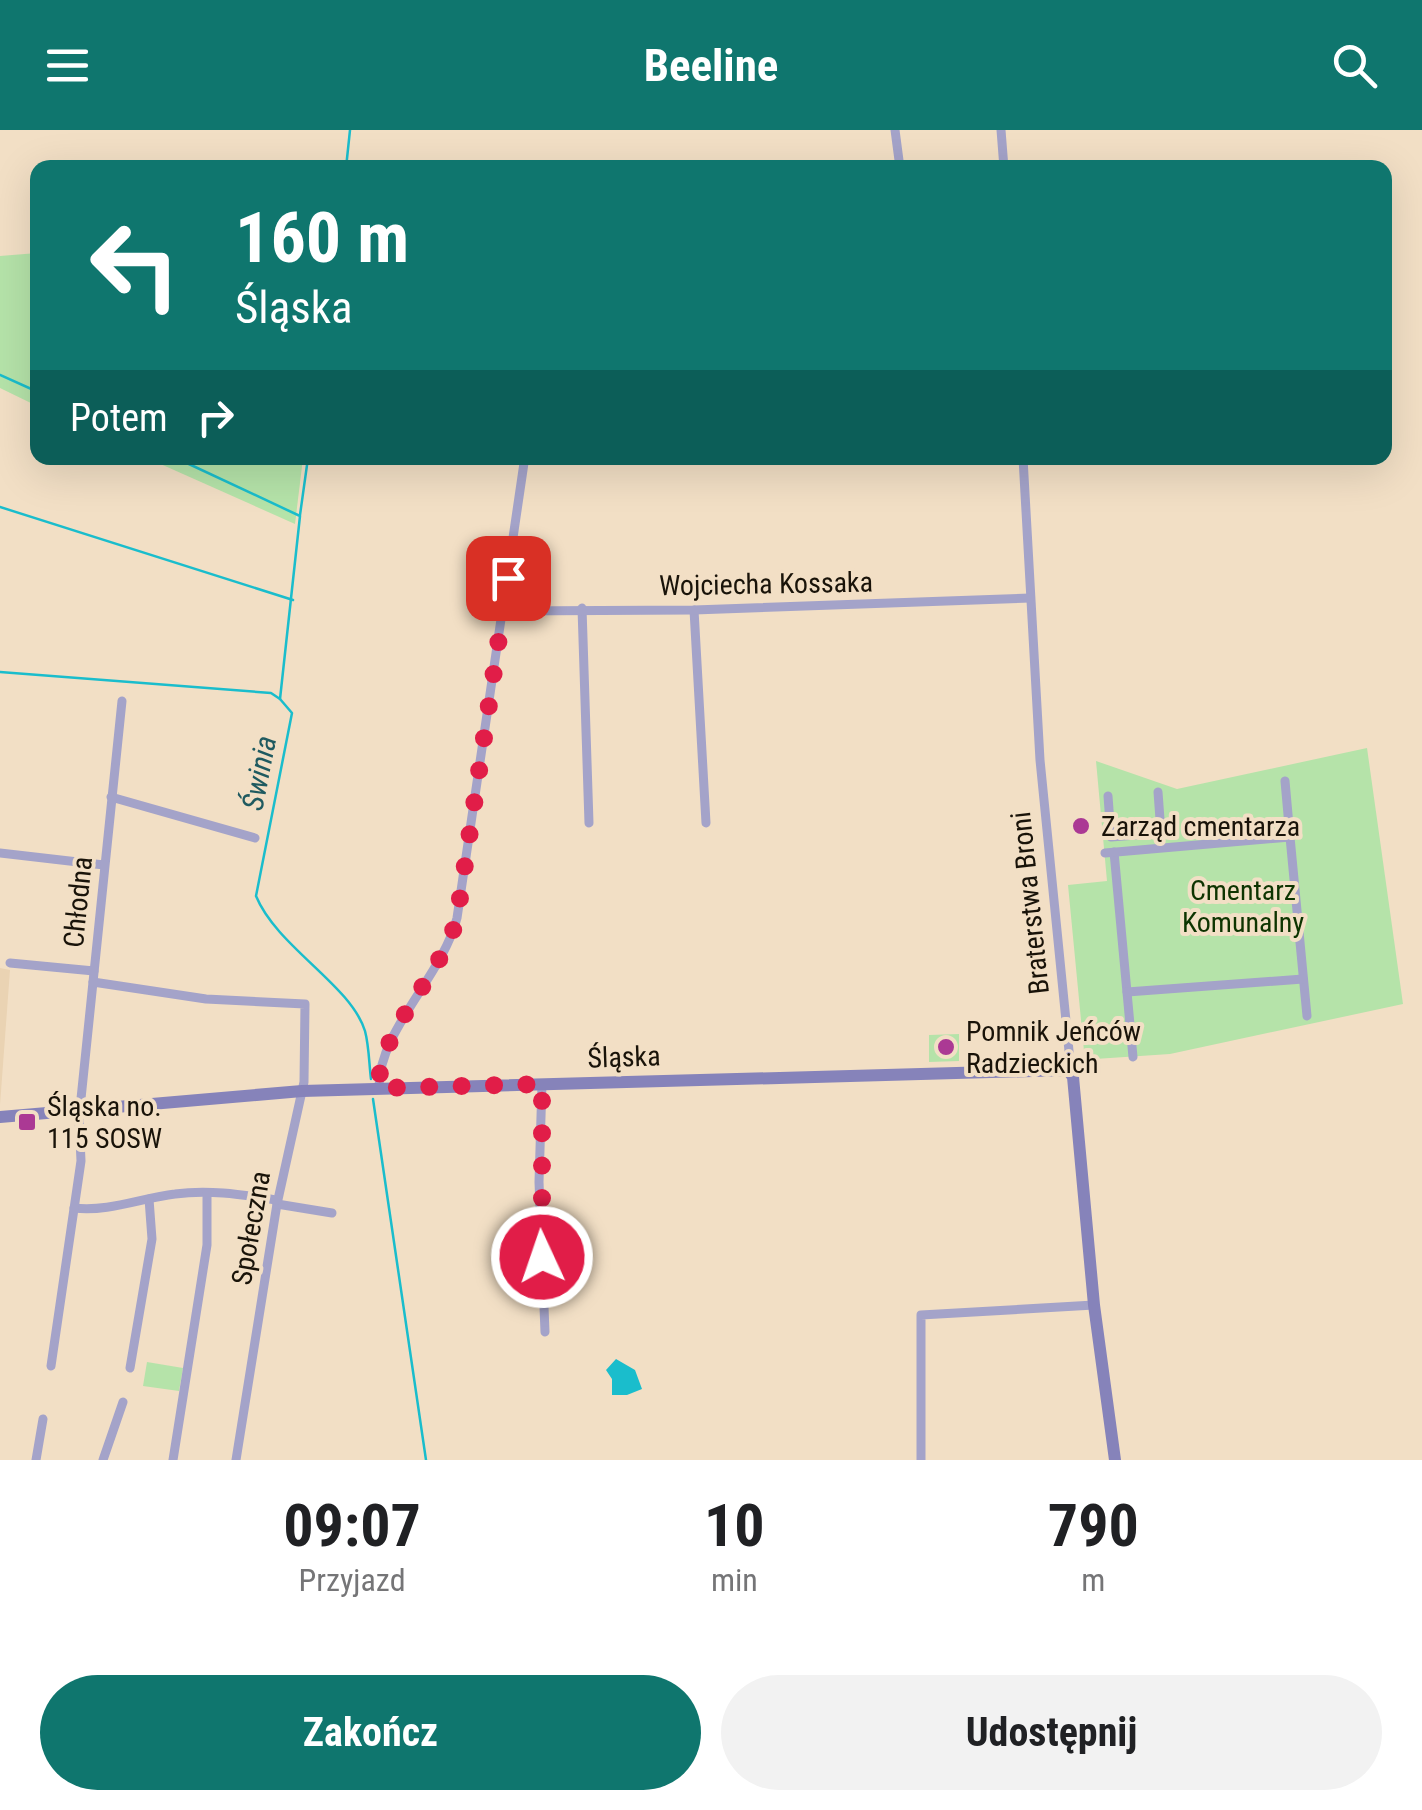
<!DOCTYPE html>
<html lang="pl">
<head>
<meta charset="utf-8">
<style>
	:root { --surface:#fff; --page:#f2f2f2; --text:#202124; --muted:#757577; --accent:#0f766e }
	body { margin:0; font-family:"Roboto Condensed",sans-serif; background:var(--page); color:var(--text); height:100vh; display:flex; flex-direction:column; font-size:38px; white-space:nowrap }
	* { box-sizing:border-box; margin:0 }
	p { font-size:32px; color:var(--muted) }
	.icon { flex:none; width:55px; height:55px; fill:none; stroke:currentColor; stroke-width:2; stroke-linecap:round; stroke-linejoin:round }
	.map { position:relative; height:1330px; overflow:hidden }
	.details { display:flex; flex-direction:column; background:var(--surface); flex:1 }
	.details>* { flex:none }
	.top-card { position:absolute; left:30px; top:30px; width:1362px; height:305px; border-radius:20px; box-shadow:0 10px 40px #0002; background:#0f766e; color:#fff; overflow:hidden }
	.pin { position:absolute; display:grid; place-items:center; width:85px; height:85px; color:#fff; margin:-42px; border-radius:20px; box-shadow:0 5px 15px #0006 }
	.me { position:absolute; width:110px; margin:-55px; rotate:357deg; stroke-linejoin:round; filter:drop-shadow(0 0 8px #0008) }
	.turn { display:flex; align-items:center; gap:35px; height:210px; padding:0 40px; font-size:45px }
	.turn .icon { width:130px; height:130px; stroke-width:2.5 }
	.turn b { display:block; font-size:70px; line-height:85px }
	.then { display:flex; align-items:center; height:95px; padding:0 40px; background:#0003; gap:20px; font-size:38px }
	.eta { display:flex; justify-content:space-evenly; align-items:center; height:170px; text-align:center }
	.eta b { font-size:60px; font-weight:700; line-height:70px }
	.cta { display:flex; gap:20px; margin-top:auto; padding:20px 40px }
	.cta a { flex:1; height:115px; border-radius:60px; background:var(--accent); color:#fff; font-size:40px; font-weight:700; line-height:115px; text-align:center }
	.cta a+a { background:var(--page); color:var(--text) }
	header { display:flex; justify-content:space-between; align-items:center; height:130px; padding:0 40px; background:var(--accent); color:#fff; font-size:45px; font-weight:700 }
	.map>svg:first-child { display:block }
</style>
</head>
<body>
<header><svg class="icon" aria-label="menu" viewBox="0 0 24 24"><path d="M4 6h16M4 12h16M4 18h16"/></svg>Beeline<svg class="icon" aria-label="search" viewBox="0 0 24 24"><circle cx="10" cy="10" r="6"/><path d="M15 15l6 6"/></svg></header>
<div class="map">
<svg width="1422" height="1330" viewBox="0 0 1422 1330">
	<rect width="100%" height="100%" fill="#f2dfc5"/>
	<!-- built -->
	<polygon fill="#ead3b3" points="0,838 10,840 0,975"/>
	<!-- green -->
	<g fill="#b5e3a9">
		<polygon points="37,123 38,123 37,276 0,258 0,126"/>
		<polygon points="147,328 303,328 295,394"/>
		<polygon points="1367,618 1403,874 1170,924 1095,929 1084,921 1068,755 1107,751 1096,631 1177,659"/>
		<polygon points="959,904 959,931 929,932 929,905"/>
		<polygon points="147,1232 183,1238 179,1261 143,1256"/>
	</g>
	<!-- water -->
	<polygon fill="#1abdcc" points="616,1229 635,1240 642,1259 627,1265 612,1265 612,1249 606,1240"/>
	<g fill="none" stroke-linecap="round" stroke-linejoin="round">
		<!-- stream -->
		<g stroke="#1abdcc" stroke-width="2.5">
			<polyline points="346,38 350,0"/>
			<polyline points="0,245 38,262"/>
			<path d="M176 328 300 386 280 569 292 583 256 766C277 817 351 855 365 901 369 916 369 933 371 949"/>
			<polyline points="0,377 293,470"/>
			<polyline points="300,385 308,328"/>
			<polyline points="0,542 271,563 280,569"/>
			<polyline points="373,969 426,1330"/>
		</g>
		<!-- street -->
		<g stroke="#a4a3c9" stroke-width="9">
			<polyline points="895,0 900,38"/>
			<polyline points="1001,0 1004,38"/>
			<polyline points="1023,328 1040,630 1071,941"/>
			<polyline points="582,478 589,693"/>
			<polyline points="694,480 706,693"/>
			<polyline points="503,481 694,480 1030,468"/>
			<polyline points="1108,666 1111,707 1161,703 1158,662"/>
			<polyline points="111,667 255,708"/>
			<polyline points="1290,707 1307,886"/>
			<polyline points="1114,722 1133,927"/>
			<polyline points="0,723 104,735"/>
			<polyline points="1105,723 1290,707 1285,651"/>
			<polyline points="10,833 94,841"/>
			<polyline points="93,852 206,869 305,874 304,952 277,1074 236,1330"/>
			<polyline points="1127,862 1303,849"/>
			<polyline points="542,954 539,1052 545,1202"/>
			<path d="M379 958C378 901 442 847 457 788L524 333"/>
			<polyline points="277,1074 332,1083"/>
			<path d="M74 1078C109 1082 141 1068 175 1064 210 1059 244 1065 277 1070"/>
			<polyline points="51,1236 81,1031 79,988 122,571"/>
			<polyline points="130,1238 152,1109 149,1069"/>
			<polyline points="36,1330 43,1289"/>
			<polyline points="103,1330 123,1272"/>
			<polyline points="173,1330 207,1115 207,1063"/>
			<polyline points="921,1330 921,1185 1094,1175"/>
		</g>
		<!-- secondary -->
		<polyline stroke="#8683ba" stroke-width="12" points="0,987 302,961 1068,940 1073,947 1094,1175 1115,1330"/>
	</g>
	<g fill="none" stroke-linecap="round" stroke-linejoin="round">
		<!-- route -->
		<path stroke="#e11d48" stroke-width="18" stroke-dasharray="0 32.4" d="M508 448 457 788C442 846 377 901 379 958L542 954V1127"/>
	</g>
	<!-- markers -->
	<g fill="#ab3994" stroke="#f2dfc5" stroke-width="4">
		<circle cx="1081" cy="696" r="10"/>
		<circle cx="946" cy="917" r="10"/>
		<rect x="17" y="982" width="20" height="20" rx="5"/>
	</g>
	<g text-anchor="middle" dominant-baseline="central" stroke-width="8" stroke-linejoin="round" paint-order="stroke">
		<!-- street labels -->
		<g font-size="28" fill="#191309" stroke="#f2dfc5">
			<text transform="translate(766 454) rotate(-1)">Wojciecha Kossaka</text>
			<text transform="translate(78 772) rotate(-84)">Chłodna</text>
			<text transform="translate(1030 773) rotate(-96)">Braterstwa Broni</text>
			<text transform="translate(624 927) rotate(-2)">Śląska</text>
			<text transform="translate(251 1098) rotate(-80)">Społeczna</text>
		</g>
		<!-- poi labels -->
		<g font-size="28" fill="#191309" stroke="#f2dfc5" text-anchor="start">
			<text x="1101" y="696">Zarząd cmentarza</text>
			<text x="966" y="901">Pomnik Jeńców<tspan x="966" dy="32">Radzieckich</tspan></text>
			<text x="47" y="976">Śląska no.<tspan x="47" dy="32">115 SOSW</tspan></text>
		</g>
		<!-- park labels -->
		<g font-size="28" fill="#0d3400" stroke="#f2dfc5">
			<text x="1243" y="760">Cmentarz<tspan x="1243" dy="32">Komunalny</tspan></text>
		</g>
		<!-- water labels -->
		<g font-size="30" font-style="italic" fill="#1f5a60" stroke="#f2dfc5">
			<text transform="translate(259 643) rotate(-79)">Świnia</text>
		</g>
	</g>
</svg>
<div class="pin" style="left:508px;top:448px;background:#d93025"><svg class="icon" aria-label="arrive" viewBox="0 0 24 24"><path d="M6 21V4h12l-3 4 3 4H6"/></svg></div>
<svg class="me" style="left:542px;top:1127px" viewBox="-20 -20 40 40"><circle r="17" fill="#e11d48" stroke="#fff" stroke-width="3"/><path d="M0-11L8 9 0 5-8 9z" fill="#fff"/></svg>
<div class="top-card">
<div class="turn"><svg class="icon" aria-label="left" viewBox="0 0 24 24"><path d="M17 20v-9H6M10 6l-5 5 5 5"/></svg><div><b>160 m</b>Śląska</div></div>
<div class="then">Potem<svg class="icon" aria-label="right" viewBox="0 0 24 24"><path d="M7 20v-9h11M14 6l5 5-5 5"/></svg></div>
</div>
</div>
<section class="details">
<div class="eta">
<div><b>09:07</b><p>Przyjazd</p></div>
<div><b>10</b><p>min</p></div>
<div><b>790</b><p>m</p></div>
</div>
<div class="cta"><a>Zakończ</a><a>Udostępnij</a></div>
</section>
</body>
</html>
